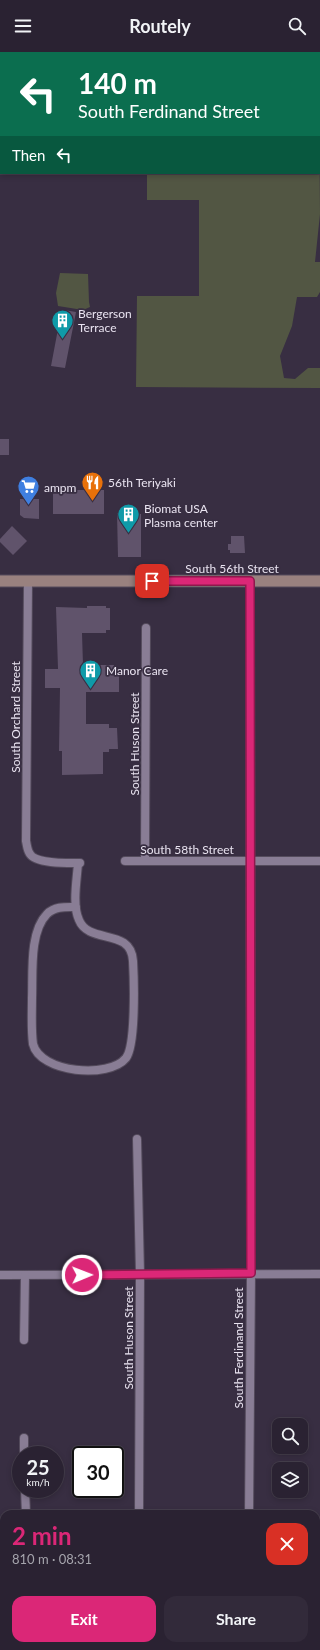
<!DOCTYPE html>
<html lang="en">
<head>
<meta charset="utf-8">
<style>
	:root { --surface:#2a2232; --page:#322a3a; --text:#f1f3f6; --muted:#a5a4ac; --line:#463f4d; --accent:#db2777 }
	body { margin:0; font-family:Lato,sans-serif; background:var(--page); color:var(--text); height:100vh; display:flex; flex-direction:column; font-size:15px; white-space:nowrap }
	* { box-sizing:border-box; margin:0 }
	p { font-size:13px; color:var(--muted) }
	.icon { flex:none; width:22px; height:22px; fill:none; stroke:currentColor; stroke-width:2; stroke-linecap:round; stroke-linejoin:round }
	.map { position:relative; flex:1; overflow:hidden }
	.drawer { position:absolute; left:0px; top:1458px; width:320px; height:140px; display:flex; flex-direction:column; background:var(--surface); border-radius:12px 12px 0 0; box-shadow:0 2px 6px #0003,0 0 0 1px var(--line) }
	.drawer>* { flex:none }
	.top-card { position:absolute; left:0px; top:0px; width:320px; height:122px; box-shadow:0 2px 6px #0003,0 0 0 1px var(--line); background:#0b6e4f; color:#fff; overflow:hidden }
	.buttons { position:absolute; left:272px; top:1366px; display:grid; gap:8px }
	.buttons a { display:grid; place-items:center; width:36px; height:36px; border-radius:8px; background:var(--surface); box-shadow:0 2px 6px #0003,0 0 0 1px var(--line); font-size:20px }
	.speed { position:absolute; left:12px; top:1394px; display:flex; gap:8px; font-size:20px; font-weight:700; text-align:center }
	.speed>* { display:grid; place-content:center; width:52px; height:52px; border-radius:50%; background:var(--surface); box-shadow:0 2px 6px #0003,0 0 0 1px var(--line); line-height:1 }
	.speed small { font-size:10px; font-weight:400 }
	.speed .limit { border:2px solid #111; border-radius:6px; background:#fff; color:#111 }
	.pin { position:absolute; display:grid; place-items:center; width:34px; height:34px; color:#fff; margin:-17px; border-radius:8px; box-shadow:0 2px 6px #0006 }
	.me { position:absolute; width:44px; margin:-22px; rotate:89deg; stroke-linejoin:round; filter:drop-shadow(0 0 3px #0008) }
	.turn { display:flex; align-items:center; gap:14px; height:84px; padding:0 12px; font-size:18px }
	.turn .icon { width:52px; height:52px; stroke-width:2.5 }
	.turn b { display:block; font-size:28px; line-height:34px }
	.then { display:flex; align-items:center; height:38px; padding:0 12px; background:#0003; gap:8px; font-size:15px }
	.round { display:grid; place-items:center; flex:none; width:42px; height:42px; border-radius:12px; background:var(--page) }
	.summary { display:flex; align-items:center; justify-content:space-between; height:68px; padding:0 12px }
	h1 { font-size:24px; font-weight:700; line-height:30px; color:var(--accent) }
	.cta { display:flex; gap:8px; margin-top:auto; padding:8px 12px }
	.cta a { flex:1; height:46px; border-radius:12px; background:var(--accent); color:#fff; font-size:16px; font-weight:700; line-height:46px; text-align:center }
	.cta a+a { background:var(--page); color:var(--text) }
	header { display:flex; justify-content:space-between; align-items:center; height:52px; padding:0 12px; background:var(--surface); font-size:18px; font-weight:700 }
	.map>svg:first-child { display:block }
</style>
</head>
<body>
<header><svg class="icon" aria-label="menu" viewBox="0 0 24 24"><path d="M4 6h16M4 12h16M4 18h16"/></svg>Routely<svg class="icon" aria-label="search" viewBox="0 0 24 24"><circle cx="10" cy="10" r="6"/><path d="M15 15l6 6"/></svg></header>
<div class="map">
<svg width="320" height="1598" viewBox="0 0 320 1598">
	<rect width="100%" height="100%" fill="#382e42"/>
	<!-- green -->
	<g fill="#525643">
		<rect x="43" y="0" width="166" height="1"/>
		<polygon points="319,35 320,162 315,210 320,210 320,240 317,245 297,245 292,274 280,304 284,326 295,327 308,316 320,316 320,336 136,335 137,244 199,244 199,148 147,148 147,121 319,121"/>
		<polygon points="60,221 88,222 89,250 90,255 83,258 58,254 56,241"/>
	</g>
	<!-- building -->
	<g fill="#60536b">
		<polygon points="64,258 76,260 65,316 51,314 58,277 59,276 62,259"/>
		<rect x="0" y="387" width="9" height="16"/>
		<rect x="53" y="438" width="51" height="24"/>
		<polygon points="20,447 39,447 39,467 24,466 20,463"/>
		<polygon points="117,461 141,462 141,505 118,505"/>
		<polygon points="12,474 27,489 13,503 0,490 0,487"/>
		<polygon points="231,484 244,484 245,501 230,501 230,498 228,498 228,492 231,492"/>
		<polygon points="87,554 106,554 106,556 110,556 110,578 106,578 106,581 82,581 83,613 114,613 114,620 119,620 119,640 86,640 86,672 109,672 109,676 117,676 118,697 109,697 109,700 103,700 103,722 62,723 62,699 59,699 60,636 45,636 45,617 58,617 56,555 87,556"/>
	</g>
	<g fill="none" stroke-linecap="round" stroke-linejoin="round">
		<defs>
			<g id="street">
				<path d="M28 530 26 789C27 793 27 798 30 802 36 812 69 811 80 811"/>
				<polyline points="145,808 146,576"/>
				<polyline points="125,809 320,809"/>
				<path d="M76 855C66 855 55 854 47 862 29 880 33 922 32 946 32 961 31 977 33 992 40 1021 109 1027 126 1006 136 993 134 927 133 909 131 875 89 893 79 868 72 853 77 827 78 811"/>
				<polyline points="137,1087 140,1222 139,1462"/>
				<polyline points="0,1223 320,1222"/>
				<polyline points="24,1288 25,1223"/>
				<polyline points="24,1386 24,1403"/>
				<polyline points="25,1437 26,1462"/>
				<polyline points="249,1462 251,1221 250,529"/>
				<polyline points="0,1472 4,1472"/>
				<polyline points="316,1472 320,1472"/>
				<polyline points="26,1594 26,1598"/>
				<polyline points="139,1598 139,1594"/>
				<polyline points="249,1598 249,1594"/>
			</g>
			<polyline id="secondary" points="0,529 320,529"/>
		</defs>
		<!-- street casing -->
		<use href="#street" stroke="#544b5c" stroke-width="10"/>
		<!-- secondary casing -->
		<use href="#secondary" stroke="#544b5c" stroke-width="13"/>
		<!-- street -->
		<use href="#street" stroke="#897d95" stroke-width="8"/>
		<!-- secondary -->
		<use href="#secondary" stroke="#99817f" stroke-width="11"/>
	</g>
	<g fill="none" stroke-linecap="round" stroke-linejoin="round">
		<defs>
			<polyline id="route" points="82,1223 251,1221 250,529 152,529"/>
		</defs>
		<!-- route casing -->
		<use href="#route" stroke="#8e194d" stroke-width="10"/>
		<!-- route -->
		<use href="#route" stroke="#db2777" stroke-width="7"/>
	</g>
	<!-- icons -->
	<defs>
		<symbol id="building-pin" viewBox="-11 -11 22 30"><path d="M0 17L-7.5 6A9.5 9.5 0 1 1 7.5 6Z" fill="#0f9aa8" stroke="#382e42"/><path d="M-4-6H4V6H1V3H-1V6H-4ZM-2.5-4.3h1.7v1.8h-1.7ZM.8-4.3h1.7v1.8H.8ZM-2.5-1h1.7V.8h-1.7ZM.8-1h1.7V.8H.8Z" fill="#fff"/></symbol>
		<symbol id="restaurant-pin" viewBox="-11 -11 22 30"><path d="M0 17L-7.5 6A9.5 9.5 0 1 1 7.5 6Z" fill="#e8710a" stroke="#382e42"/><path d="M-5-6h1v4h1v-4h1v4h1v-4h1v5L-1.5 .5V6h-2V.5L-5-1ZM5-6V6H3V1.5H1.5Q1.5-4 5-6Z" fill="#fff"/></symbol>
		<symbol id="supermarket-pin" viewBox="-11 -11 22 30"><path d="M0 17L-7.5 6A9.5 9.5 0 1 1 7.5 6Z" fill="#3f7fe0" stroke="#382e42"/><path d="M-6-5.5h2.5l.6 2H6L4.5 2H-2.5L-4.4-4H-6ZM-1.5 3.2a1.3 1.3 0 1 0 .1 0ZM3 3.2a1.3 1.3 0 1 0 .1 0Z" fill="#fff"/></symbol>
	</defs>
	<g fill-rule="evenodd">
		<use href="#building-pin" x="50" y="256" width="25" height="34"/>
		<use href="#restaurant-pin" x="80" y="418" width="25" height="34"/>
		<use href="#supermarket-pin" x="16" y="422" width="25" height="34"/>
		<use href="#building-pin" x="116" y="450" width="25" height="34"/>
		<use href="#building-pin" x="78" y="606" width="25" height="34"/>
	</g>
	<g text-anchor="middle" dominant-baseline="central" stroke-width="3.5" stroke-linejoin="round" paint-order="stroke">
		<!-- poi labels -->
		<g font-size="12" fill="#e9e3f0" stroke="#382e42" text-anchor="start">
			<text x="78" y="261">Bergerson<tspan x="78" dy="14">Terrace</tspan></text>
			<text x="108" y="430">56th Teriyaki</text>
			<text x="44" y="435">ampm</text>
			<text x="144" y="456">Biomat USA<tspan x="144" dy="14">Plasma center</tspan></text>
			<text x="106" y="618">Manor Care</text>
		</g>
		<!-- street labels -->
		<g font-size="12" fill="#e9e3f0" stroke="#382e42">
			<text x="232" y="516">South 56th Street</text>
			<text transform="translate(15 665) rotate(-90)">South Orchard Street</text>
			<text transform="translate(134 692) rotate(-90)">South Huson Street</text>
			<text x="187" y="797">South 58th Street</text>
			<text transform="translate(128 1286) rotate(-90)">South Huson Street</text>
			<text transform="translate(238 1296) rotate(-90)">South Ferdinand Street</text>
		</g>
	</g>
</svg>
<div class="buttons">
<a><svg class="icon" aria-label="search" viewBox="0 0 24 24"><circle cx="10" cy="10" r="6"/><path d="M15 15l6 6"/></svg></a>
<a><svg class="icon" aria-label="layers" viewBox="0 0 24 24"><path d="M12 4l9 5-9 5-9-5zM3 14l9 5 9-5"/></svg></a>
</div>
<div class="speed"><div>25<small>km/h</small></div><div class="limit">30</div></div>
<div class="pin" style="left:152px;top:529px;background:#d93025"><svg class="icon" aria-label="arrive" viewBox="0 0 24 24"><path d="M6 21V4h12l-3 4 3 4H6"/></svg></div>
<svg class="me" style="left:82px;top:1223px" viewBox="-20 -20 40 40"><circle r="17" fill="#db2777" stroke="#fff" stroke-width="3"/><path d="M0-11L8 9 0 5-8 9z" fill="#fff"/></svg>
<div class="top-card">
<div class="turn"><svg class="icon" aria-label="left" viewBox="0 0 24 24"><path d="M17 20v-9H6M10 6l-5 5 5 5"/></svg><div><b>140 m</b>South Ferdinand Street</div></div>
<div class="then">Then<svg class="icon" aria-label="left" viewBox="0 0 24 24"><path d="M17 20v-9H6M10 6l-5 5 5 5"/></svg></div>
</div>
<section class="drawer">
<div class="summary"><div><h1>2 min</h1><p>810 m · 08:31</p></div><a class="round" style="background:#d93025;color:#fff"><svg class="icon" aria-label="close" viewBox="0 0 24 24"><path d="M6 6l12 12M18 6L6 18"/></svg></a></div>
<div class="cta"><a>Exit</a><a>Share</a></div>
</section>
</div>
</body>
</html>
